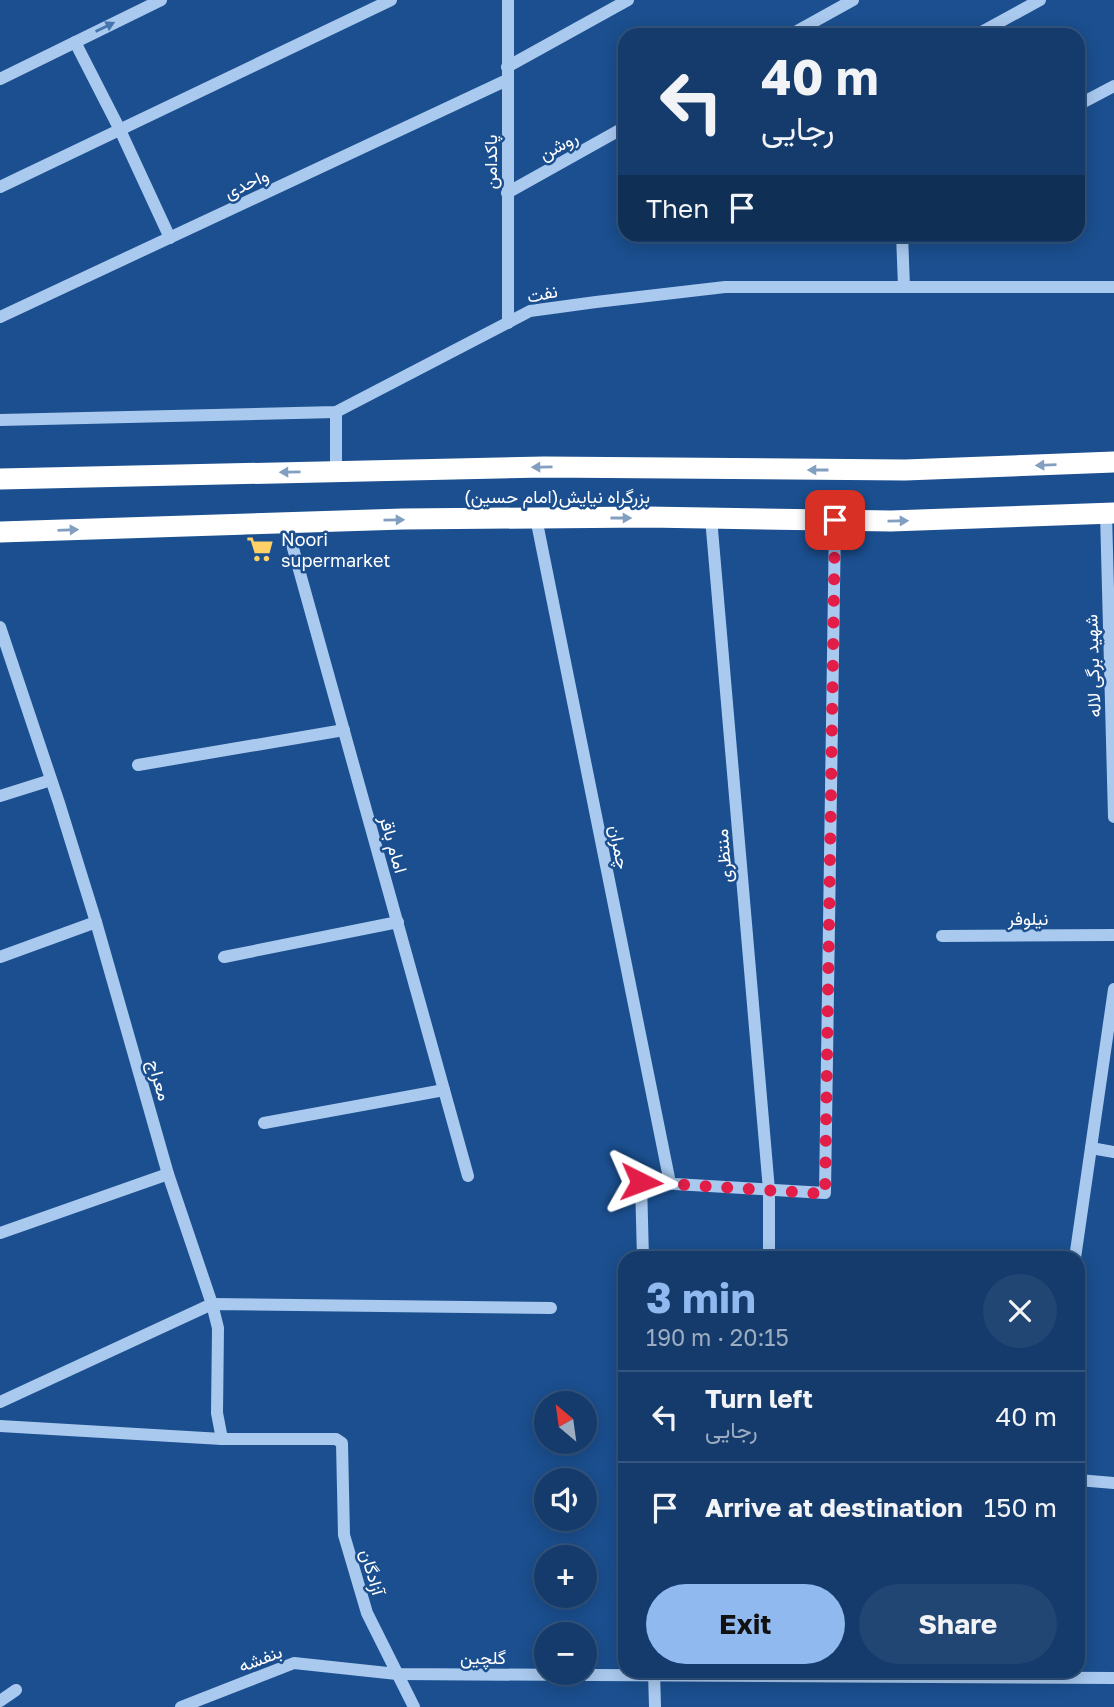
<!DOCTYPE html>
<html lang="en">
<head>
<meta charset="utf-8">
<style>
	:root { --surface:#143b6b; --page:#214673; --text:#f1f3f6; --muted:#9dadc1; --line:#33557e; --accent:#90b9f0 }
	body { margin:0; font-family:"Golos Text",Vazirmatn,sans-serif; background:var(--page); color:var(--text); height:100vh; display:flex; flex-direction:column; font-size:26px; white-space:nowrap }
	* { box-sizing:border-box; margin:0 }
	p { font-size:23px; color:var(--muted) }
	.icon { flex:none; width:38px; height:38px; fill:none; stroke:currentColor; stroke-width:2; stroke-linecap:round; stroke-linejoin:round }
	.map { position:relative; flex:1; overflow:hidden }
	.drawer { position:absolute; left:618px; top:1251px; width:467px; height:427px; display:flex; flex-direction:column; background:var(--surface); border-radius:21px; box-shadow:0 4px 18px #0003,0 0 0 2px var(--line) }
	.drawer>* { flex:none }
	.top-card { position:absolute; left:618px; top:28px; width:467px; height:214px; border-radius:21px; box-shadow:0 4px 18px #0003,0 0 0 2px var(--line); background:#143b6b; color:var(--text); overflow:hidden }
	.needle { width:46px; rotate:331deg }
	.buttons { position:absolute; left:534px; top:1391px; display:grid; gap:14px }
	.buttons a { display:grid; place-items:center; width:63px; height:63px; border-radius:50%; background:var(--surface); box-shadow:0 4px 18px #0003,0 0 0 2px var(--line); font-size:35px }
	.pin { position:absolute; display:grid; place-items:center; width:60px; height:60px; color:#fff; margin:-30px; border-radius:14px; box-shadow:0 4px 10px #0006 }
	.me { position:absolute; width:77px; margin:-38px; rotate:93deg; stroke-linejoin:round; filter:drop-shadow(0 0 5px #0008) }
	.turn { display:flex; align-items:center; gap:24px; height:147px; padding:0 28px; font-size:32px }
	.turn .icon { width:91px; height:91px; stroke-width:2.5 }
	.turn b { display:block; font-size:49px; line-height:60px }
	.then { display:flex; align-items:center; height:66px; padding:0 28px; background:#0003; gap:14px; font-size:26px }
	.round { display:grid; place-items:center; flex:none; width:74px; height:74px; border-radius:37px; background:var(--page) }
	.summary { display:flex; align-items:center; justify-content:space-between; height:119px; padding:0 28px }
	h1 { font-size:42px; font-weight:700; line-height:52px; color:var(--accent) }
	.button { display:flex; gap:14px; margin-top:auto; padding:14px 28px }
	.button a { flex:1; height:80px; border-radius:42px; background:var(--accent); color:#111; font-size:28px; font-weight:700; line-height:80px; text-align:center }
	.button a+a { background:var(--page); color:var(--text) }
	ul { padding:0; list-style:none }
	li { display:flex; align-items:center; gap:21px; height:91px; padding:0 28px; border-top:2px solid var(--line) }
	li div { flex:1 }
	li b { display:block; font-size:26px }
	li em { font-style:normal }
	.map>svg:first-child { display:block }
</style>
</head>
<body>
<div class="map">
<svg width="1114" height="1707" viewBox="0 0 1114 1707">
	<rect width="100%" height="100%" fill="#1b4f8f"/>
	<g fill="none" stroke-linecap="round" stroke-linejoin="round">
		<!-- minor -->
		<g stroke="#a9c9ee" stroke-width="12">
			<polyline points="790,35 853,0"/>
			<polyline points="976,35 1040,0"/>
			<polyline points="75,42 120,130 170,238"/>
			<polyline points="507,67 628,0"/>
			<polyline points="0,79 161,0"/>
			<polyline points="1078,105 1114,86"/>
			<polyline points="0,187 391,0"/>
			<polyline points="507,193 625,127"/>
			<polyline points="902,234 904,287"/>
			<polyline points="0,317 507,80"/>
			<polyline points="508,323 508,0"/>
			<polyline points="336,412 336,472"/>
			<polyline points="0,420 336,412 530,311 596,302 725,287 1114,287"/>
			<polyline points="1106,513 1114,817"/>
			<polyline points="536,518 670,1183"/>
			<polyline points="711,518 769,1190 769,1258"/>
			<polyline points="286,523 468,1176"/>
			<polyline points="0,627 59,803 96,922 168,1174 212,1304 218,1328 217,1413 222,1439 336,1439 342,1443 344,1535 367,1613 414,1707"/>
			<polyline points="138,765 344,730"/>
			<polyline points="0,796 51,780"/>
			<polyline points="942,936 1114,935"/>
			<polyline points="0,957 96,922"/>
			<polyline points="224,957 398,922"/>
			<polyline points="264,1123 444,1090"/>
			<polyline points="1091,1148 1114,1152"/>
			<polyline points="0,1233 168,1174"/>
			<polyline points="643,1258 641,1182 825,1193 835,521"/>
			<polyline points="1075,1258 1114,989"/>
			<polyline points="0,1402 212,1304 551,1308"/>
			<polyline points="0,1426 222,1439"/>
			<polyline points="1078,1480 1114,1483"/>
			<polyline points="654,1671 655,1707"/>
			<polyline points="0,1701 16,1690"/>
			<polyline points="181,1707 294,1663 397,1674 1114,1678"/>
		</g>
		<!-- highway -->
		<g stroke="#fff" stroke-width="21">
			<polyline points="0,479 544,467 905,470 1114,462"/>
			<polyline points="0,532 403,519 647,517 891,521 1114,513"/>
		</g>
	</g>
	<!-- one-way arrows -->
	<defs><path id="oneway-solid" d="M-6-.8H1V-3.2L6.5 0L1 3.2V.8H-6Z" transform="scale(1.75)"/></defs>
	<use fill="#4674ac" href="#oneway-solid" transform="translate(105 27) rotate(-26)"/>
	<g fill="#829ec1">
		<use href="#oneway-solid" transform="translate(1046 465) rotate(178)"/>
		<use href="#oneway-solid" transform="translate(542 467) rotate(179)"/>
		<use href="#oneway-solid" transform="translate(818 470) rotate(-180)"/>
		<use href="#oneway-solid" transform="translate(290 472) rotate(179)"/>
		<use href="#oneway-solid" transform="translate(621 518)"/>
		<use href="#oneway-solid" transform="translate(394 520) rotate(-1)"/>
		<use href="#oneway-solid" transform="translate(898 521) rotate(-1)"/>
		<use href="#oneway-solid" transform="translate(68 530) rotate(-2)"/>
	</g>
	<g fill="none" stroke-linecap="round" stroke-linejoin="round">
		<!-- route -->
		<polyline stroke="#e11d48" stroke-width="12" stroke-dasharray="0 21.6" points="641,1182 825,1194 835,520"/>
	</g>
	<!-- icons -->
	<defs>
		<symbol id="supermarket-bare" viewBox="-9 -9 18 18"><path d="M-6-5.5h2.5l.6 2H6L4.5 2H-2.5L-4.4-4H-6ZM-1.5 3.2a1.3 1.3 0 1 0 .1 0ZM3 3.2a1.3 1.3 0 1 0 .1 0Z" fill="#ffd166" stroke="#1b4f8f" stroke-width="2.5" paint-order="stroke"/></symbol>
	</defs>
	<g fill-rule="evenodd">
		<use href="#supermarket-bare" x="241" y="530" width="38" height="38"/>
	</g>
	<g text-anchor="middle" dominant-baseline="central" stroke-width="5" stroke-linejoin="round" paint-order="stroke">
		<!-- street labels -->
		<g font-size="18" fill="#fff" stroke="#1b4f8f">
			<text transform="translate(558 145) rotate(-29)">روشن</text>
			<text transform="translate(490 162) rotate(-90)">پاکدامن</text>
			<text transform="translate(246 183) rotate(-25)">واحدی</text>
			<text transform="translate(542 293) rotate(-12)">نفت</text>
			<text x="557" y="496">بزرگراه نیایش(امام حسین)</text>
			<text transform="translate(1092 666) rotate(-92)">شهید برگی لاله</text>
			<text transform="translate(394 844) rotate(74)">امام باقر</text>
			<text transform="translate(620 847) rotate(79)">چمران</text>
			<text transform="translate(723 856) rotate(-95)">منتظری</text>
			<text x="1028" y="918">نیلوفر</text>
			<text transform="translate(160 1080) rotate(74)">معراج</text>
			<text transform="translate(373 1572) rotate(74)">آزادگان</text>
			<text x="483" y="1657">گلچین</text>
			<text transform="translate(260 1658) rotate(-21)">بنفشه</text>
		</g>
		<!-- poi labels -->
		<g font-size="18" fill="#fff" stroke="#1b4f8f" text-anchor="start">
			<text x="281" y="539">Noori<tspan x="281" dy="21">supermarket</tspan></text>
		</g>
	</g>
</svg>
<div class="buttons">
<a><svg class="needle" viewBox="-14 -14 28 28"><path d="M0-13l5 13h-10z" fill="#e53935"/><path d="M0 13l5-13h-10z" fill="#9dadc1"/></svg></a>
<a><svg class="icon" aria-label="sound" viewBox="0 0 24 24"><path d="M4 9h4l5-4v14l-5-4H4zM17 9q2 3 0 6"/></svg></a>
<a>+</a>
<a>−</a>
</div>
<div class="pin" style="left:835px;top:520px;background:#d93025"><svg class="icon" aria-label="arrive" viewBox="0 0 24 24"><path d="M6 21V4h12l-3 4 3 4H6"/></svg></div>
<svg class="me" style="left:641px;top:1182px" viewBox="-20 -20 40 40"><path d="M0-17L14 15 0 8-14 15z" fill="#e11d48" stroke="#fff" stroke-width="4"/></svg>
<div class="top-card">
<div class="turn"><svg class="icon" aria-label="left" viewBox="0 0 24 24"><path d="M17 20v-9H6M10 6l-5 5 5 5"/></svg><div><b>40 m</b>رجایی</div></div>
<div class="then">Then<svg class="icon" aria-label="arrive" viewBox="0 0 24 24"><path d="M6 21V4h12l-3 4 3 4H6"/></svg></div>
</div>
<section class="drawer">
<div class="summary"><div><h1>3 min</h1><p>190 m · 20:15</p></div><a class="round"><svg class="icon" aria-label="close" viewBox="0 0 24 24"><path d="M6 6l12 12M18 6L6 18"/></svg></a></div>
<ul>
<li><svg class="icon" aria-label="left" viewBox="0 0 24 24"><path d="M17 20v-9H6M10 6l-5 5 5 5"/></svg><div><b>Turn left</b><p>رجایی</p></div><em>40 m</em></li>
<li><svg class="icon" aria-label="arrive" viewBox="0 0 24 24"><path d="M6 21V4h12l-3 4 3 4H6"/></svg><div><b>Arrive at destination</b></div><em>150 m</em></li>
</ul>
<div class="button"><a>Exit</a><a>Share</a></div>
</section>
</div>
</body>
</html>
